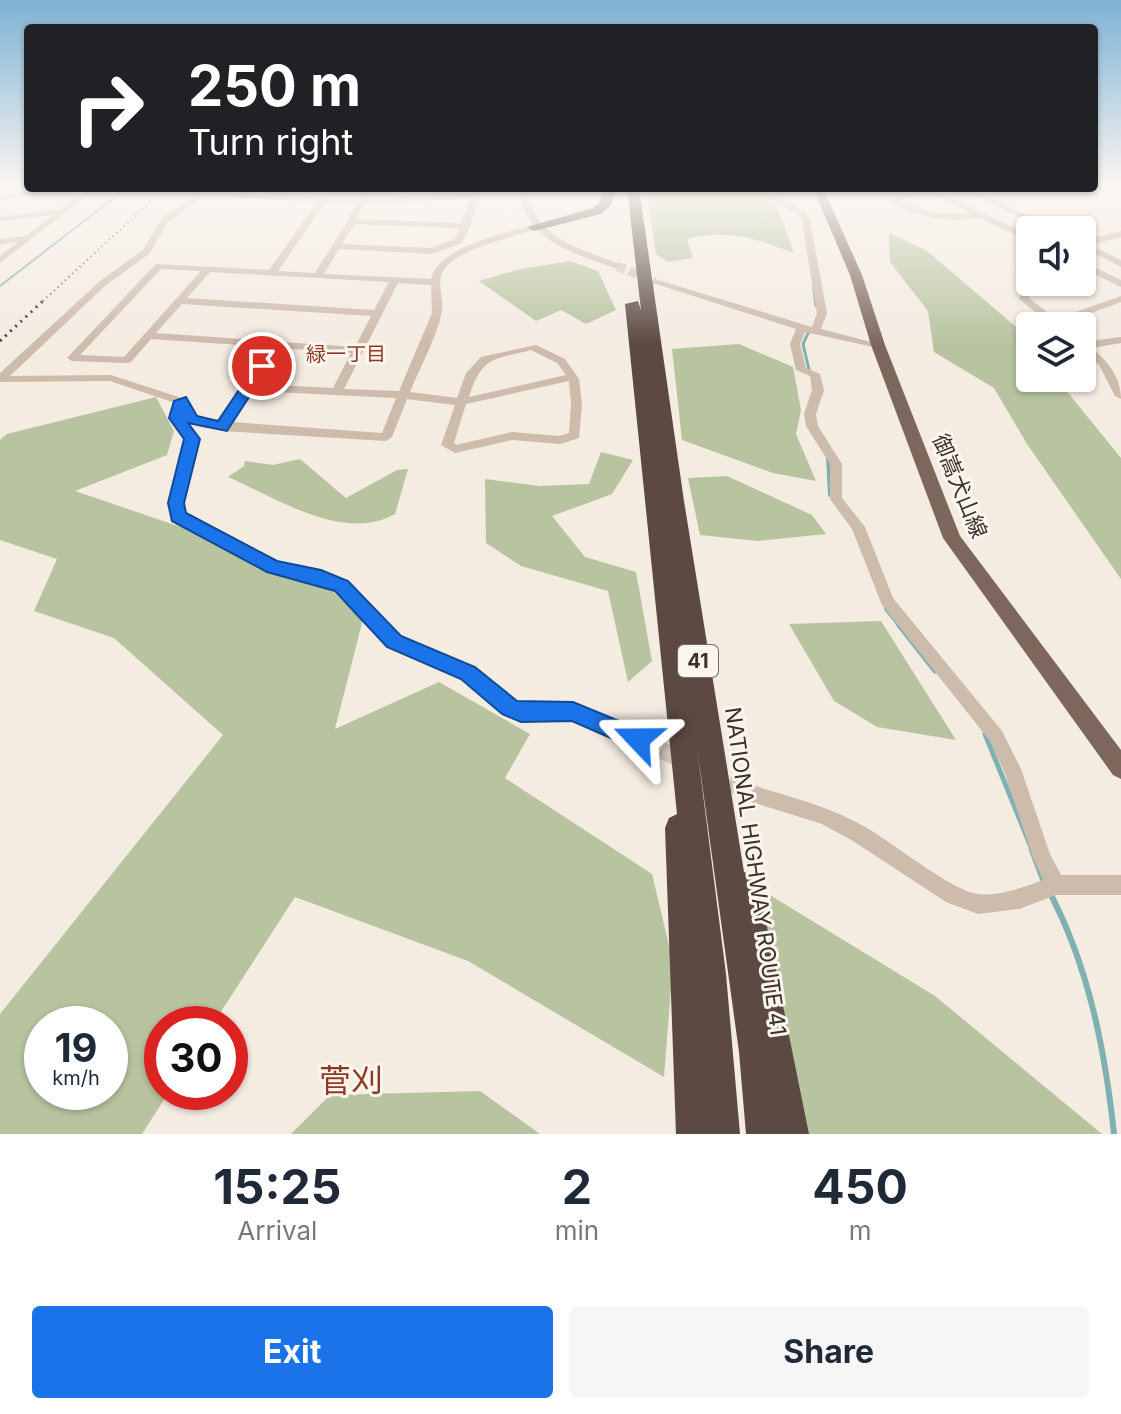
<!DOCTYPE html>
<html lang="en">
<head>
<meta charset="utf-8">
<style>
	:root { --surface:#fff; --page:#f6f6f7; --text:#1f2937; --muted:#747a83; --accent:#1a73e8 }
	body { margin:0; font-family:Inter,"Noto Sans JP",sans-serif; background:var(--page); color:var(--text); height:100vh; display:flex; flex-direction:column; font-size:30px; white-space:nowrap }
	* { box-sizing:border-box; margin:0 }
	p { font-size:26px; color:var(--muted) }
	.icon { flex:none; width:44px; height:44px; fill:none; stroke:currentColor; stroke-width:2; stroke-linecap:round; stroke-linejoin:round }
	.map { position:relative; height:1134px; overflow:hidden }
	.details { display:flex; flex-direction:column; background:var(--surface); flex:1 }
	.details>* { flex:none }
	.top-card { position:absolute; left:24px; top:24px; width:1074px; height:168px; border-radius:8px; box-shadow:0 2px 6px #0004; background:#202124; color:#fff; overflow:hidden }
	.controls { position:absolute; left:1016px; top:216px; display:grid; gap:16px }
	.controls a { display:grid; place-items:center; width:80px; height:80px; border-radius:8px; background:var(--surface); box-shadow:0 2px 6px #0004; font-size:40px }
	.speed { position:absolute; left:24px; top:1006px; display:flex; gap:16px; font-size:40px; font-weight:700; text-align:center }
	.speed>* { display:grid; place-content:center; width:104px; height:104px; border-radius:50%; background:var(--surface); box-shadow:0 2px 6px #0004; line-height:1 }
	.speed small { font-size:20px; font-weight:400 }
	.speed .limit { border:12px solid #d22; background:#fff; color:#111 }
	.pin { position:absolute; display:grid; place-items:center; width:68px; height:68px; color:#fff; margin:-34px; border:4px solid #fff; border-radius:50%; box-shadow:0 2px 8px #0007 }
	.me { position:absolute; width:88px; margin:-44px; rotate:293deg; stroke-linejoin:round; filter:drop-shadow(0 0 6px #0008) }
	.turn { display:flex; align-items:center; gap:28px; height:168px; padding:0 32px; font-size:36px }
	.turn .icon { width:104px; height:104px; stroke-width:2.5 }
	.turn b { display:block; font-size:56px; line-height:68px }
	.eta { display:flex; justify-content:space-evenly; align-items:center; height:136px; text-align:center }
	.eta b { font-size:48px; font-weight:700; line-height:56px }
	.button { display:flex; gap:16px; margin-top:auto; padding:16px 32px }
	.button a { flex:1; height:92px; border-radius:8px; background:var(--accent); color:#fff; font-size:32px; font-weight:700; line-height:92px; text-align:center }
	.button a+a { background:var(--page); color:var(--text) }
	.map>svg:first-child { display:block }
</style>
</head>
<body>
<div class="map">
<svg width="1121" height="1134" viewBox="0 0 1121 1134">
	<rect width="100%" height="100%" fill="#f4ebe1"/>
	<!-- green -->
	<g fill="#b8c4a0" fill-rule="evenodd">
		<path d="M646 188H770L794 253C754 238 729 229 687 239L693 258 668 262 656 254Z"/>
		<polygon points="889,233 927,251 1015,326 1030,345 1030,378 1056,378 1121,458 1121,579 1027,444 994,388 934,352 928,311 890,262"/>
		<polygon points="570,261 598,271 616,310 586,324 561,310 536,321 479,281 520,269"/>
		<polygon points="739,344 793,367 801,410 796,434 816,481 773,473 682,440 672,349"/>
		<path d="M156 397 174 431 167 455 75 491 210 537 258 569 331 590 363 619 335 729 439 682 530 734 505 778 652 874 673 962 664 1077 468 961 295 897 213 1024H162V1092H169L142 1134H0V1014L223 735 114 638 34 611 57 559 0 540V440L7 434ZM42 1024H110V1092H42Z"/>
		<polygon points="601,452 633,460 612,494 552,516 585,557 636,572 652,661 628,682 608,591 521,566 486,543 485,479 540,486 589,484"/>
		<path d="M300 459 346 498 397 470 408 469 395 514C344 543 276 498 228 477L244 466 245 461 273 465Z"/>
		<polygon points="727,476 812,515 826,534 758,541 700,535 688,478"/>
		<polygon points="881,621 956,740 877,727 834,701 789,624"/>
		<polygon points="760,889 935,996 1102,1134 806,1134"/>
		<polygon points="480,1091 540,1134 291,1134 330,1095"/>
	</g>
	<g fill="none" stroke-linecap="round" stroke-linejoin="round">
		<!-- stream-far4 -->
		<g stroke="#7fb0b2" stroke-width="2">
			<polyline points="774,188 775,199 775,195"/>
			<polyline points="0,286 127,188"/>
			<polyline points="813,287 815,301"/>
		</g>
		<!-- stream-far3 -->
		<g stroke="#7fb0b2" stroke-width="3">
			<polyline points="815,299 816,306"/>
			<polyline points="810,329 803,344 810,374"/>
		</g>
		<!-- stream-far2 -->
		<g stroke="#7fb0b2" stroke-width="4">
			<polyline points="828,458 830,495"/>
			<polyline points="886,609 900,626"/>
		</g>
		<!-- stream-far1 -->
		<g stroke="#7fb0b2" stroke-width="5">
			<polyline points="898,624 935,671"/>
			<polyline points="985,734 1033,852"/>
		</g>
		<!-- stream -->
		<g stroke="#7fb0b2" stroke-width="6">
			<polyline points="1032,850 1044,882"/>
			<path d="M1050 893C1089 968 1105 1050 1114 1134"/>
		</g>
		<!-- minor-tunnel-far1 -->
		<polyline stroke="#cfc6bd" stroke-width="9" stroke-dasharray="9 4" stroke-linecap="butt" points="617,266 655,282"/>
		<!-- minor-tunnel -->
		<polyline stroke="#cfc6bd" stroke-width="17" stroke-dasharray="17 8" stroke-linecap="butt" points="638,739 758,796"/>
		<!-- minor -->
		<g fill="#cdbbac" fill-rule="evenodd">
			<polygon points="48,188 67,188 0,200 0,196"/>
			<polygon points="88,188 97,188 0,263 0,256 18,242 0,245 0,239 26,236 53,215 0,221 0,217 61,209"/>
			<path d="M206 188H215L168 222 149 254 106 285 10 376 111 375 185 399C197 417 197 420 220 422L269 347 151 339 131 362 127 363 72 361 67 358 156 264 269 270 317 202 236 198 235 196 243 188H251L245 194 357 199 362 188H370L365 199 472 194 474 188H482L470 226 462 243 432 254 339 249 324 274 431 279C438 247 505 233 533 225L522 206 519 188H527V190L588 188 584 190 528 195C537 239 583 250 620 264V268H614C588 258 556 250 537 229 512 237 461 248 445 268 435 280 444 296 442 310 440 330 418 372 410 392L457 398 466 373 481 357 536 345 565 359 579 379 582 404 579 438 560 444 512 440 455 453 441 445 455 405 407 399 392 437 386 441 222 431C207 426 193 430 184 415L183 418 198 439 182 503 184 514 276 562 321 572 347 582 399 638 474 668 515 702 522 706 573 704 644 734 646 739 644 744 638 747 572 718 521 720 503 712 462 678 389 646 337 590 318 582 268 571 173 520 170 503 186 439 171 418 175 403 110 381 0 382V373L100 281 143 250 162 218ZM470 199 461 223 357 219 363 204ZM325 203 355 204 348 221 315 273 278 271ZM355 224 459 228 455 239 431 248 342 244ZM161 269 201 271 124 357 80 355ZM210 272 389 282 374 310 187 298ZM398 283 431 285 432 313 399 391 344 389ZM182 304 371 316 355 347 156 333ZM279 348 351 353 333 388 256 384ZM531 350 557 363 566 375 469 397C482 356 493 360 531 350ZM569 381 571 404 569 433 559 436 512 432 456 445 454 443 466 404ZM252 391 396 398 382 433 231 422Z"/>
			<path d="M773 188H781L784 201 806 212 810 221 827 313 821 329 883 345 878 348 805 332 800 344 806 368 820 374 824 390 816 414 818 426 842 464V498L865 527 893 598 1002 731 1021 769 1050 854 1061 875H1121V895H1056L1019 909 978 914 946 902 853 841 822 824 752 802 749 796 752 790 758 787C796 798 833 808 867 828 893 843 952 891 978 894 997 897 1025 887 1043 880L1033 858 1004 771 990 741 882 605 852 529 830 499V464L806 426 804 414 812 390 810 376 796 370 790 344 796 329 650 282 658 280 812 327 817 313 802 221 800 215 777 204Z"/>
			<path d="M913 188H932L1030 236V242L980 218 957 220 935 218 911 212 888 202ZM922 190V189L972 214 935 213 899 202Z"/>
			<polygon points="960,188 970,188 1057,230 1046,230"/>
			<polygon points="1121,231 1121,237 1090,245 1121,260 1121,267 1082,247 1082,241"/>
			<polygon points="1082,261 1121,280 1121,287 1082,268"/>
			<polygon points="1048,282 1062,282 1029,295 1029,298 1056,319 1121,296 1121,302 1062,324 1064,326 1053,326 1019,299 1021,291"/>
			<path d="M1121 337V343L1092 348C1108 362 1121 377 1121 399L1115 396 1099 365 1082 350V342Z"/>
		</g>
		<!-- major -->
		<polygon fill="#7d675c" fill-rule="evenodd" points="813,188 823,188 862,275 885,345 960,536 1121,750 1121,779 1113,775 943,538 871,345 850,275"/>
		<!-- highway -->
		<g fill="#5c4a42" fill-rule="evenodd">
			<polygon points="604,188 616,188 611,205 601,214 534,231 527,227 593,208 599,203"/>
			<polygon points="627,188 639,188 684,501 744,872 755,876 759,887 809,1134 746,1134 739,1052 697,747 726,974 740,1134 676,1134 665,828 669,818 677,814 625,304 638,301 641,310"/>
		</g>
		<!-- rail-far1 -->
		<polyline stroke="#3b302b" stroke-width="2" stroke-dasharray="1 4" stroke-linecap="butt" points="43,301 165,188"/>
		<!-- rail -->
		<polyline stroke="#3b302b" stroke-width="3" stroke-dasharray="2 5" stroke-linecap="butt" points="0,341 45,299"/>
	</g>
	<!-- sky -->
	<linearGradient id="sky" x2="0" y2="1"><stop stop-color="#7eb2d2"/><stop offset="0.54" stop-color="#faf6f2"/><stop offset="1" stop-color="#faf6f2" stop-opacity="0"/></linearGradient>
	<rect width="1121" height="344" fill="url(#sky)"/>
	<!-- route -->
	<polygon fill="#1a73e8" stroke="#114b97" stroke-width="2" points="257,363 269,366 227,431 188,423 200,439 184,503 186,513 277,561 321,570 348,581 401,636 475,667 517,701 573,702 646,732 649,739 646,747 638,750 572,721 521,722 502,714 461,679 387,647 335,591 267,572 172,521 168,503 184,439 169,418 174,401 186,397 197,416 218,421"/>
	<g text-anchor="middle" dominant-baseline="central" stroke-width="6" stroke-linejoin="round" paint-order="stroke">
		<!-- far-neighbourhood labels -->
		<g font-size="20" fill="#8c3b22" stroke="#fbf5ee">
			<text x="346" y="354">緑一丁目</text>
		</g>
		<!-- shield labels -->
		<rect fill="#fbf5ee" stroke="#756b66" stroke-width="2" x="678" y="645" width="40" height="32" rx="6"/>
		<g font-size="20" font-weight="bold" fill="#3b302b">
			<text x="698" y="661">41</text>
		</g>
		<!-- street labels -->
		<g font-size="22" fill="#3b302b" stroke="#fbf5ee">
			<text transform="translate(960 486) rotate(68)">御嵩犬山線</text>
			<text transform="translate(756 871) rotate(82)">NATIONAL HIGHWAY ROUTE 41</text>
		</g>
		<!-- near-quarter labels -->
		<g font-size="32" fill="#8c3b22" stroke="#fbf5ee">
			<text x="351" y="1080">菅刈</text>
		</g>
	</g>
</svg>
<div class="controls">
<a><svg class="icon" aria-label="sound" viewBox="0 0 24 24"><path d="M4 9h4l5-4v14l-5-4H4zM17 9q2 3 0 6"/></svg></a>
<a><svg class="icon" aria-label="layers" viewBox="0 0 24 24"><path d="M12 4l9 5-9 5-9-5zM3 14l9 5 9-5"/></svg></a>
</div>
<div class="speed"><div>19<small>km/h</small></div><div class="limit">30</div></div>
<div class="pin" style="left:262px;top:366px;background:#d93025"><svg class="icon" aria-label="arrive" viewBox="0 0 24 24"><path d="M6 21V4h12l-3 4 3 4H6"/></svg></div>
<svg class="me" style="left:638px;top:739px" viewBox="-20 -20 40 40"><path d="M0-17L14 15 0 8-14 15z" fill="#1a73e8" stroke="#fff" stroke-width="4"/></svg>
<div class="top-card">
<div class="turn"><svg class="icon" aria-label="right" viewBox="0 0 24 24"><path d="M7 20v-9h11M14 6l5 5-5 5"/></svg><div><b>250 m</b>Turn right</div></div>
</div>
</div>
<section class="details">
<div class="eta">
<div><b>15:25</b><p>Arrival</p></div>
<div><b>2</b><p>min</p></div>
<div><b>450</b><p>m</p></div>
</div>
<div class="button"><a>Exit</a><a>Share</a></div>
</section>
</body>
</html>
